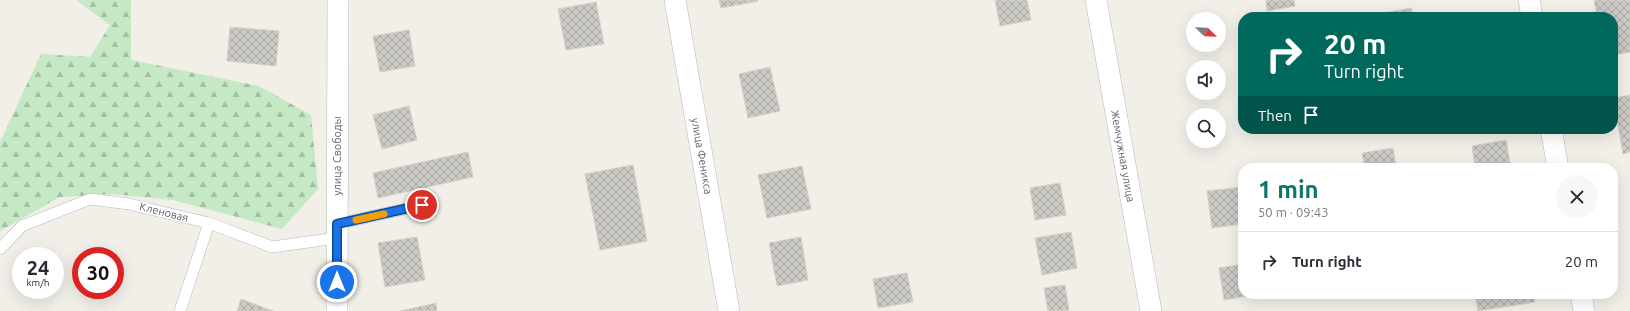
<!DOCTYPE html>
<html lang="en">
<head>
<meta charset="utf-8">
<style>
	:root { --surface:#fff; --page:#f7f7f7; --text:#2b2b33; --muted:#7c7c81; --line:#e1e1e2; --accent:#0f766e }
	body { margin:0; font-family:Ubuntu,sans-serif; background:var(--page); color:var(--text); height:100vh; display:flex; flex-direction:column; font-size:15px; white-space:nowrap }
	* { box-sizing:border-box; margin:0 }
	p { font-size:13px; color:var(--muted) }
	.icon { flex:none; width:22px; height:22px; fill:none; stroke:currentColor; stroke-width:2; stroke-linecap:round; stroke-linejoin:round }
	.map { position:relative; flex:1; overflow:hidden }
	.sheet { position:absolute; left:1238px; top:163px; width:380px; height:136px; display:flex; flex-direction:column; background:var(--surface); border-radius:16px; box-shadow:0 4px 16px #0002 }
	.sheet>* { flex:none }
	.hud { position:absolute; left:1238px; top:12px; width:380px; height:122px; border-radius:16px; box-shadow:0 4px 16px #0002; background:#00695c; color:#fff; overflow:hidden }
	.needle { width:26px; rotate:113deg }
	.tools { position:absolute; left:1186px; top:12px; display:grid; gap:8px }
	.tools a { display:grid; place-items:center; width:40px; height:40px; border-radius:50%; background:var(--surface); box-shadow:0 4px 16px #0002; font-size:20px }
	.speed { position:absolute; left:12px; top:247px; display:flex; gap:8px; font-size:20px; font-weight:700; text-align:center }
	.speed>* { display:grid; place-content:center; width:52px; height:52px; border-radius:50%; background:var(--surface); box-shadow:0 4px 16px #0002; line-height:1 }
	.speed small { font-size:10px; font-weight:400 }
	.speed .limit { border:6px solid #d22; background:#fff; color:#111 }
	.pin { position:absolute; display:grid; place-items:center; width:34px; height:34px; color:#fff; margin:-17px; border:2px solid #fff; border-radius:50%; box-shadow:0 1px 4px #0007 }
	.me { position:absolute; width:44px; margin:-22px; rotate:0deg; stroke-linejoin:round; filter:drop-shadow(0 0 3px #0008) }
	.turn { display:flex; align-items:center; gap:14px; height:84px; padding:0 20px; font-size:18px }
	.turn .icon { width:52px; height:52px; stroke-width:2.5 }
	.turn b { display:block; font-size:28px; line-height:34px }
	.then { display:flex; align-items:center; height:38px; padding:0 20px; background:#0003; gap:8px; font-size:15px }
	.round { display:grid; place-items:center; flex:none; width:42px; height:42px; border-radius:21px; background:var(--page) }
	.head { display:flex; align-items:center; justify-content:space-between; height:68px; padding:0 20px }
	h1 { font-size:24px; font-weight:700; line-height:30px; color:var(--accent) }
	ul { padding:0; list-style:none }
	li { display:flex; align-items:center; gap:12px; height:60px; padding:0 20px; border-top:1px solid var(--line) }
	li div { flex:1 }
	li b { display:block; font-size:15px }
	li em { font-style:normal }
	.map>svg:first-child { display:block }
</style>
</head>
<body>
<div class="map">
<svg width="1630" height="311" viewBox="0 0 1630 311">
	<defs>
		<pattern id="forest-firs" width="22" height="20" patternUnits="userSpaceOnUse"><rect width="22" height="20" fill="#c5e8c5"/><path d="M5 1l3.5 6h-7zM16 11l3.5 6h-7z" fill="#a3c0a4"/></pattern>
		<pattern id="building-cross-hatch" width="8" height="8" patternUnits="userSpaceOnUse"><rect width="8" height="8" fill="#cccac5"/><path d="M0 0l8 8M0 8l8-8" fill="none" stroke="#a9a8a4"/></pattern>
	</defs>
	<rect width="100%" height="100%" fill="#f1efe8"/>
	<!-- forest -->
	<polygon fill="url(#forest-firs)" points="76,0 131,0 131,60 259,86 311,115 318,189 282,229 173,200 112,194 60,197 0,231 0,142 41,54 90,57 110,25"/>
	<!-- building -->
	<g fill="url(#building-cross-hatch)" stroke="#d6d1c6">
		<polygon points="719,0 757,0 758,1 721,8"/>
		<polygon points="995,0 1027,0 1031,20 1000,26"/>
		<polygon points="1266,0 1294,0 1295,6 1267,11"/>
		<polygon points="1594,0 1630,0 1630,52 1613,55 1613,17 1597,17"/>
		<polygon points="596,2 604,44 566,50 558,9"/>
		<polygon points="1411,8 1413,17 1379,17 1378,14"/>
		<polygon points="230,27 279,31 276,66 227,61"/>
		<polygon points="409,30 415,66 380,72 373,36"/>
		<polygon points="770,67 780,111 748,118 739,74"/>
		<polygon points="1630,95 1630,152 1623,154 1613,98"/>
		<polygon points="409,106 417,140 382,149 373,115"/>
		<polygon points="1506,140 1511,168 1475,168 1472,146"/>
		<polygon points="1393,148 1396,168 1365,168 1362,153"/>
		<polygon points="468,152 473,177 378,198 373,173"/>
		<polygon points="633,165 647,241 600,250 585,174"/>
		<polygon points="802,166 811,209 767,218 758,175"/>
		<polygon points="1060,183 1066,215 1035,220 1030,188"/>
		<polygon points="1243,187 1243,224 1212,228 1207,191"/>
		<polygon points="1071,232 1077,268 1042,275 1035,238"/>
		<polygon points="417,237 425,280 385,287 378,243"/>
		<polygon points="801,237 808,280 777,286 769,243"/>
		<polygon points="1243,264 1243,294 1258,294 1224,300 1219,268"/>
		<polygon points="907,273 913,302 878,308 873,279"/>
		<polygon points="1065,285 1069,310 1048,311 1044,288"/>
		<polygon points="1475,294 1533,294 1535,302 1478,311"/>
		<polygon points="241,299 273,311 237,311"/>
		<polygon points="436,303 437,311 400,311"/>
	</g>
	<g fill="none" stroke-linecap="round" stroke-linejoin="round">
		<defs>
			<g id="lane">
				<polyline points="337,224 422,205"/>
				<polyline points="0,249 22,226 90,199 129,204 209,223 272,247 337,238"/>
				<polyline points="180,311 209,223"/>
			</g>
			<g id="street">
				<polyline points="675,0 729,311"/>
				<polyline points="1096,0 1151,311"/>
				<polyline points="1529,0 1532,17"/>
				<polyline points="1551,129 1558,168"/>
				<polyline points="1581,294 1584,311"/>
				<polyline points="337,311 338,0"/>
			</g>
		</defs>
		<!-- lane casing -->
		<use href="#lane" stroke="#b5b8bc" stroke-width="12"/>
		<!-- street casing -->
		<use href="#street" stroke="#b5b8bc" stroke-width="22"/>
		<!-- lane -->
		<use href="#lane" stroke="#fff" stroke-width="11"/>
		<!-- street -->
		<use href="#street" stroke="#fff" stroke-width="21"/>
	</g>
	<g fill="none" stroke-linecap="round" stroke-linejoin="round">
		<defs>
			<polyline id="route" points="337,282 337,224 422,205"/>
		</defs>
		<!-- route casing -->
		<use href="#route" stroke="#114b97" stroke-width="10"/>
		<!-- route -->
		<use href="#route" stroke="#1a73e8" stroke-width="7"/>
		<!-- slow -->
		<polyline stroke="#f59e0b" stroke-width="7" points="356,220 384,214"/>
	</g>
	<g text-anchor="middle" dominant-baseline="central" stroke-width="3" stroke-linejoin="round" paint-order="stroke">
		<!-- street labels -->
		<g font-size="11" fill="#5f6368" stroke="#fff">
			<text transform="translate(337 156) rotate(-90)">улица Свободы</text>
			<text transform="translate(702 156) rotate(80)">улица Феникса</text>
			<text transform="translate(1123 156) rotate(80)">Жемчужная улица</text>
			<text transform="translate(164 212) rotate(14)">Кленовая</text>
		</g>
	</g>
</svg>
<div class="tools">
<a><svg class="needle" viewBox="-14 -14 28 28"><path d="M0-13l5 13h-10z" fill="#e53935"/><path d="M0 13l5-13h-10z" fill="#7c7c81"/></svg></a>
<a><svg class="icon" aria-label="sound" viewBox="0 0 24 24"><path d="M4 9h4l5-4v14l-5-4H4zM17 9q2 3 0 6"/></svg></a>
<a><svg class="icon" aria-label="search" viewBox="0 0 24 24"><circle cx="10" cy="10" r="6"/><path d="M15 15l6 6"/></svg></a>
</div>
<div class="speed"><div>24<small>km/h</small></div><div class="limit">30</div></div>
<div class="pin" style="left:422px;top:205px;background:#d93025"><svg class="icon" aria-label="arrive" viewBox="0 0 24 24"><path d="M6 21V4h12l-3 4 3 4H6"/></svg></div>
<svg class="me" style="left:337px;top:282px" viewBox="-20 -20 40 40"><circle r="17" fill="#1a73e8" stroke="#fff" stroke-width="3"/><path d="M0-11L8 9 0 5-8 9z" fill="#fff"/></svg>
<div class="hud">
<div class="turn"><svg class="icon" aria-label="right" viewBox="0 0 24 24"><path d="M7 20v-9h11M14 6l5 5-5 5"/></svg><div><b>20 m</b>Turn right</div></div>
<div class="then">Then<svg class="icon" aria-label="arrive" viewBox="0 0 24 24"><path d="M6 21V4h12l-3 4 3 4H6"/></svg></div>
</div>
<section class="sheet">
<div class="head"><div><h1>1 min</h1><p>50 m · 09:43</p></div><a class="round"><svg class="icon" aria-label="close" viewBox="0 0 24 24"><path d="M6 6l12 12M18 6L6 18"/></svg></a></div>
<ul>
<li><svg class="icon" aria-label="right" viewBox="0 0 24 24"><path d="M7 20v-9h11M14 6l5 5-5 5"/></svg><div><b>Turn right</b></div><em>20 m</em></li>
</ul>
</section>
</div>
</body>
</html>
